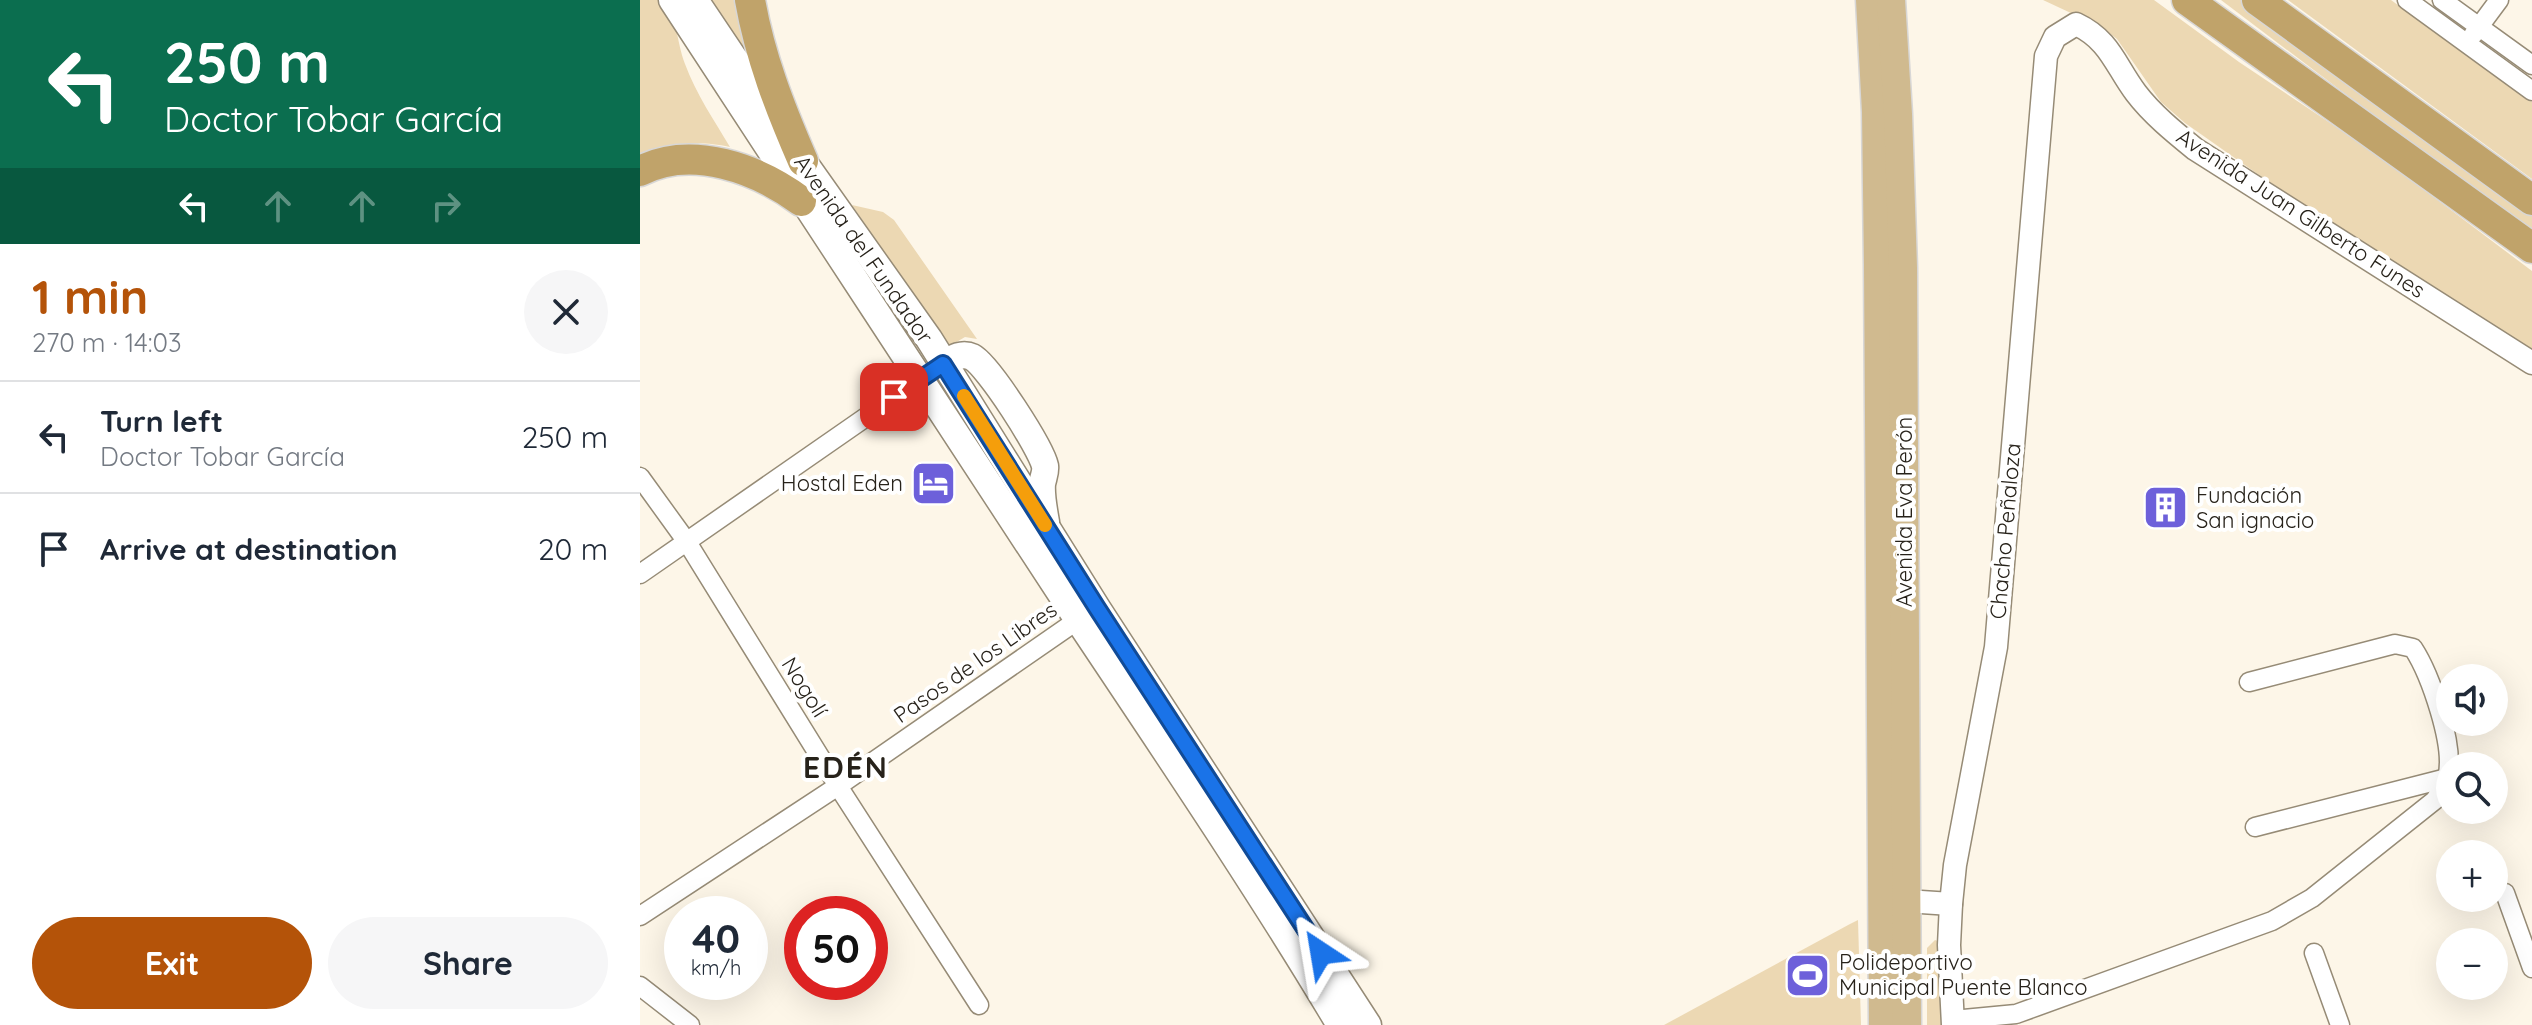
<!DOCTYPE html>
<html lang="en">
<head>
<meta charset="utf-8">
<style>
	:root { --surface:#fff; --page:#f6f6f7; --text:#1f2937; --muted:#747a83; --line:#e0e1e3; --accent:#b45309 }
	body { margin:0; font-family:Quicksand,sans-serif; background:var(--page); color:var(--text); height:100vh; display:flex; flex-direction:column; font-size:30px; white-space:nowrap }
	* { box-sizing:border-box; margin:0 }
	p { font-size:26px; color:var(--muted) }
	.icon { flex:none; width:44px; height:44px; fill:none; stroke:currentColor; stroke-width:2; stroke-linecap:round; stroke-linejoin:round }
	.map { position:relative; flex:1; overflow:hidden }
	.sheet { display:flex; flex-direction:column; background:var(--surface); width:640px }
	.sheet>* { flex:none }
	.banner { background:#0b6e4f; color:#fff; overflow:hidden }
	.tools { position:absolute; left:1796px; top:664px; display:grid; gap:16px }
	.tools a { display:grid; place-items:center; width:72px; height:72px; border-radius:50%; background:var(--surface); box-shadow:0 8px 32px #0002; font-size:40px }
	.speed { position:absolute; left:24px; top:896px; display:flex; gap:16px; font-size:40px; font-weight:700; text-align:center }
	.speed>* { display:grid; place-content:center; width:104px; height:104px; border-radius:50%; background:var(--surface); box-shadow:0 8px 32px #0002; line-height:1 }
	.speed small { font-size:20px; font-weight:400 }
	.speed .limit { border:12px solid #d22; background:#fff; color:#111 }
	.pin { position:absolute; display:grid; place-items:center; width:68px; height:68px; color:#fff; margin:-34px; border-radius:16px; box-shadow:0 4px 12px #0006 }
	.me { position:absolute; width:88px; margin:-44px; rotate:327deg; stroke-linejoin:round; filter:drop-shadow(0 0 6px #0008) }
	.turn { display:flex; align-items:center; gap:28px; height:168px; padding:0 32px; font-size:36px }
	.turn .icon { width:104px; height:104px; stroke-width:2.5 }
	.turn b { display:block; font-size:56px; line-height:68px }
	.lanes { display:flex; align-items:center; height:76px; padding:0 32px; background:#0003; justify-content:center; gap:40px; direction:ltr }
	.lanes .off { opacity:.35 }
	.round { display:grid; place-items:center; flex:none; width:84px; height:84px; border-radius:42px; background:var(--page) }
	.summary { display:flex; align-items:center; justify-content:space-between; height:136px; padding:0 32px }
	h1 { font-size:48px; font-weight:700; line-height:60px; color:var(--accent) }
	.action { display:flex; gap:16px; margin-top:auto; padding:16px 32px }
	.action a { flex:1; height:92px; border-radius:48px; background:var(--accent); color:#fff; font-size:32px; font-weight:700; line-height:92px; text-align:center }
	.action a+a { background:var(--page); color:var(--text) }
	ul { padding:0; list-style:none }
	li { display:flex; align-items:center; gap:24px; height:112px; padding:0 32px; border-top:2px solid var(--line) }
	li div { flex:1 }
	li b { display:block; font-size:30px }
	li em { font-style:normal }
	main { display:flex; flex:1; min-height:0 }
	.map>svg:first-child { display:block }
</style>
</head>
<body>
<main>
<section class="sheet">
<div class="banner">
<div class="turn"><svg class="icon" aria-label="left" viewBox="0 0 24 24"><path d="M17 20v-9H6M10 6l-5 5 5 5"/></svg><div><b>250 m</b>Doctor Tobar García</div></div>
<div class="lanes"><svg class="icon" aria-label="left" viewBox="0 0 24 24"><path d="M17 20v-9H6M10 6l-5 5 5 5"/></svg><svg class="icon off" aria-label="ahead" viewBox="0 0 24 24"><path d="M12 20V5M6 11l6-6 6 6"/></svg><svg class="icon off" aria-label="ahead" viewBox="0 0 24 24"><path d="M12 20V5M6 11l6-6 6 6"/></svg><svg class="icon off" aria-label="right" viewBox="0 0 24 24"><path d="M7 20v-9h11M14 6l5 5-5 5"/></svg></div>
</div>
<div class="summary"><div><h1>1 min</h1><p>270 m · 14:03</p></div><a class="round"><svg class="icon" aria-label="close" viewBox="0 0 24 24"><path d="M6 6l12 12M18 6L6 18"/></svg></a></div>
<ul>
<li><svg class="icon" aria-label="left" viewBox="0 0 24 24"><path d="M17 20v-9H6M10 6l-5 5 5 5"/></svg><div><b>Turn left</b><p>Doctor Tobar García</p></div><em>250 m</em></li>
<li><svg class="icon" aria-label="arrive" viewBox="0 0 24 24"><path d="M6 21V4h12l-3 4 3 4H6"/></svg><div><b>Arrive at destination</b></div><em>20 m</em></li>
</ul>
<div class="action"><a>Exit</a><a>Share</a></div>
</section>
<div class="map">
<svg width="1892" height="1025" viewBox="0 0 1892 1025">
	<rect width="100%" height="100%" fill="#fdf6e8"/>
	<!-- green -->
	<g fill="#ecd8b3">
		<path d="M0 0H22C39 22 36 40 45 64 56 94 74 120 90 147 50 139 36 144 0 161Z"/>
		<polygon points="72,0 101,0 119,73"/>
		<polygon points="1403,0 1514,0 1599,62 1735,153 1892,271 1892,354 1619,175 1545,123 1521,102 1477,39 1463,28"/>
		<polygon points="1581,0 1602,0 1892,212 1892,235"/>
		<polygon points="1648,0 1751,0 1892,102 1892,179"/>
		<polygon points="212,205 243,212 254,220 337,339 325,337 308,347"/>
		<polygon points="1218,920 1221,1025 1024,1025 1210,924"/>
		<polygon points="1295,940 1300,942 1305,1025 1287,1025 1287,948"/>
	</g>
	<g fill="none" stroke-linecap="round" stroke-linejoin="round">
		<defs>
			<g id="minor">
				<polyline points="1767,0 1892,91"/>
				<polyline points="1802,0 1892,65"/>
				<polyline points="1833,35 1859,0"/>
				<polyline points="0,477 47,542 198,786 339,1005"/>
				<polyline points="0,574 288,374"/>
				<polyline points="1615,827 1807,778"/>
				<polyline points="1865,893 1892,968"/>
				<polyline points="0,916 198,786 445,615"/>
				<polyline points="1674,953 1700,1025"/>
				<polyline points="0,986 50,1025"/>
				<path d="M1313 1020 1376 1014 1632 921 1672 898 1795 800C1799 793 1805 785 1807 778 1816 747 1790 674 1773 648L1755 644 1609 682"/>
			</g>
			<g id="tertiary">
				<polyline points="1266,901 1311,904"/>
				<path d="M1313 1025 1309 945 1311 904 1315 865 1356 647 1406 56 1415 37 1436 24C1470 40 1475 65 1496 93 1512 114 1534 132 1555 149L1892 363"/>
			</g>
			<g id="secondary">
				<path d="M32 0C167 205 301 412 436 617 526 752 617 886 700 1025"/>
				<polyline points="55,0 163,161 289,339 457,608 728,1025"/>
				<path d="M303 364C313 358 322 352 332 357 348 365 401 448 405 466 406 472 403 478 402 484 401 496 404 510 406 522"/>
			</g>
			<g id="primary">
				<polyline points="1230,0 1236,112 1238,265 1243,1025"/>
				<polyline points="1251,0 1258,114 1263,268 1267,1025"/>
			</g>
			<g id="trunk">
				<path d="M110 0C120 57 140 108 163 161"/>
				<polyline points="1547,0 1892,248"/>
				<polyline points="1617,0 1892,200"/>
				<path d="M0 171C52 144 118 169 161 201"/>
			</g>
		</defs>
		<!-- minor casing -->
		<use href="#minor" stroke="#968b76" stroke-width="21"/>
		<!-- tertiary casing -->
		<use href="#tertiary" stroke="#968b76" stroke-width="25"/>
		<!-- secondary casing -->
		<use href="#secondary" stroke="#968b76" stroke-width="29"/>
		<!-- primary casing -->
		<use href="#primary" stroke="#d8d7d6" stroke-width="31"/>
		<!-- trunk casing -->
		<use href="#trunk" stroke="#d8d7d6" stroke-width="33"/>
		<!-- minor -->
		<use href="#minor" stroke="#fff" stroke-width="18"/>
		<!-- tertiary -->
		<use href="#tertiary" stroke="#fff" stroke-width="22"/>
		<!-- secondary -->
		<use href="#secondary" stroke="#fff" stroke-width="26"/>
		<!-- primary -->
		<use href="#primary" stroke="#d0ba8f" stroke-width="28"/>
		<!-- trunk -->
		<use href="#trunk" stroke="#c0a36a" stroke-width="30"/>
	</g>
	<g fill="none" stroke-linecap="round" stroke-linejoin="round">
		<defs>
			<polyline id="route" points="254,397 303,364 457,608 681,953"/>
		</defs>
		<!-- route casing -->
		<use href="#route" stroke="#114b97" stroke-width="20"/>
		<!-- route -->
		<use href="#route" stroke="#1a73e8" stroke-width="14"/>
		<!-- slow -->
		<polyline stroke="#f59e0b" stroke-width="14" points="324,396 405,525"/>
	</g>
	<!-- icons -->
	<defs>
		<symbol id="hotel-square" viewBox="-11 -11 22 22"><rect x="-9" y="-9" width="18" height="18" rx="4" fill="#6d60da" stroke="#fff"/><path d="M-6-4.5h1.5V1H6V5H4.5V3h-9V5H-6ZM-4 0a1.8 1.8 0 1 1 3.6 0ZM.5 0V-2.5h3Q6-2.5 6 0Z" fill="#fff"/></symbol>
		<symbol id="building-square" viewBox="-11 -11 22 22"><rect x="-9" y="-9" width="18" height="18" rx="4" fill="#6d60da" stroke="#fff"/><path d="M-4-6H4V6H1V3H-1V6H-4ZM-2.5-4.3h1.7v1.8h-1.7ZM.8-4.3h1.7v1.8H.8ZM-2.5-1h1.7V.8h-1.7ZM.8-1h1.7V.8H.8Z" fill="#fff"/></symbol>
		<symbol id="stadium-square" viewBox="-11 -11 22 22"><rect x="-9" y="-9" width="18" height="18" rx="4" fill="#6d60da" stroke="#fff"/><path d="M0-5a6.5 5 0 1 0 0 10a6.5 5 0 1 0 0-10ZM-3.5-1.8h7v3.6h-7Z" fill="#fff"/></symbol>
	</defs>
	<g fill-rule="evenodd">
		<use href="#hotel-square" x="268" y="458" width="51" height="51"/>
		<use href="#building-square" x="1500" y="482" width="51" height="51"/>
		<use href="#stadium-square" x="1142" y="950" width="51" height="51"/>
	</g>
	<g text-anchor="middle" dominant-baseline="central" stroke-width="8" stroke-linejoin="round" paint-order="stroke">
		<!-- street labels -->
		<g font-size="22" fill="#27221a" stroke="#fff">
			<text transform="translate(1661 213) rotate(33)">Avenida Juan Gilberto Funes</text>
			<text transform="translate(224 249) rotate(55)">Avenida del Fundador</text>
			<text transform="translate(1264 512) rotate(-90)">Avenida Eva Perón</text>
			<text transform="translate(1365 531) rotate(-85)">Chacho Peñaloza</text>
			<text transform="translate(335 662) rotate(-35)">Pasos de los Libres</text>
			<text transform="translate(165 687) rotate(58)">Nogolí</text>
		</g>
		<!-- poi labels -->
		<g font-size="22" fill="#27221a" stroke="#fff" text-anchor="start">
			<text x="263" y="483" text-anchor="end">Hostal Eden</text>
			<text x="1556" y="495">Fundación<tspan x="1556" dy="25">San ignacio</tspan></text>
			<text x="1199" y="962">Polideportivo<tspan x="1199" dy="25">Municipal Puente Blanco</tspan></text>
		</g>
		<!-- district labels -->
		<g font-size="30" font-weight="bold" letter-spacing="2" fill="#27221a" stroke="#fff">
			<text x="206" y="767">EDÉN</text>
		</g>
	</g>
</svg>
<div class="tools">
<a><svg class="icon" aria-label="sound" viewBox="0 0 24 24"><path d="M4 9h4l5-4v14l-5-4H4zM17 9q2 3 0 6"/></svg></a>
<a><svg class="icon" aria-label="search" viewBox="0 0 24 24"><circle cx="10" cy="10" r="6"/><path d="M15 15l6 6"/></svg></a>
<a>+</a>
<a>−</a>
</div>
<div class="speed"><div>40<small>km/h</small></div><div class="limit">50</div></div>
<div class="pin" style="left:254px;top:397px;background:#d93025"><svg class="icon" aria-label="arrive" viewBox="0 0 24 24"><path d="M6 21V4h12l-3 4 3 4H6"/></svg></div>
<svg class="me" style="left:681px;top:953px" viewBox="-20 -20 40 40"><path d="M0-17L14 15 0 8-14 15z" fill="#1a73e8" stroke="#fff" stroke-width="4"/></svg>
</div>
</main>
</body>
</html>
